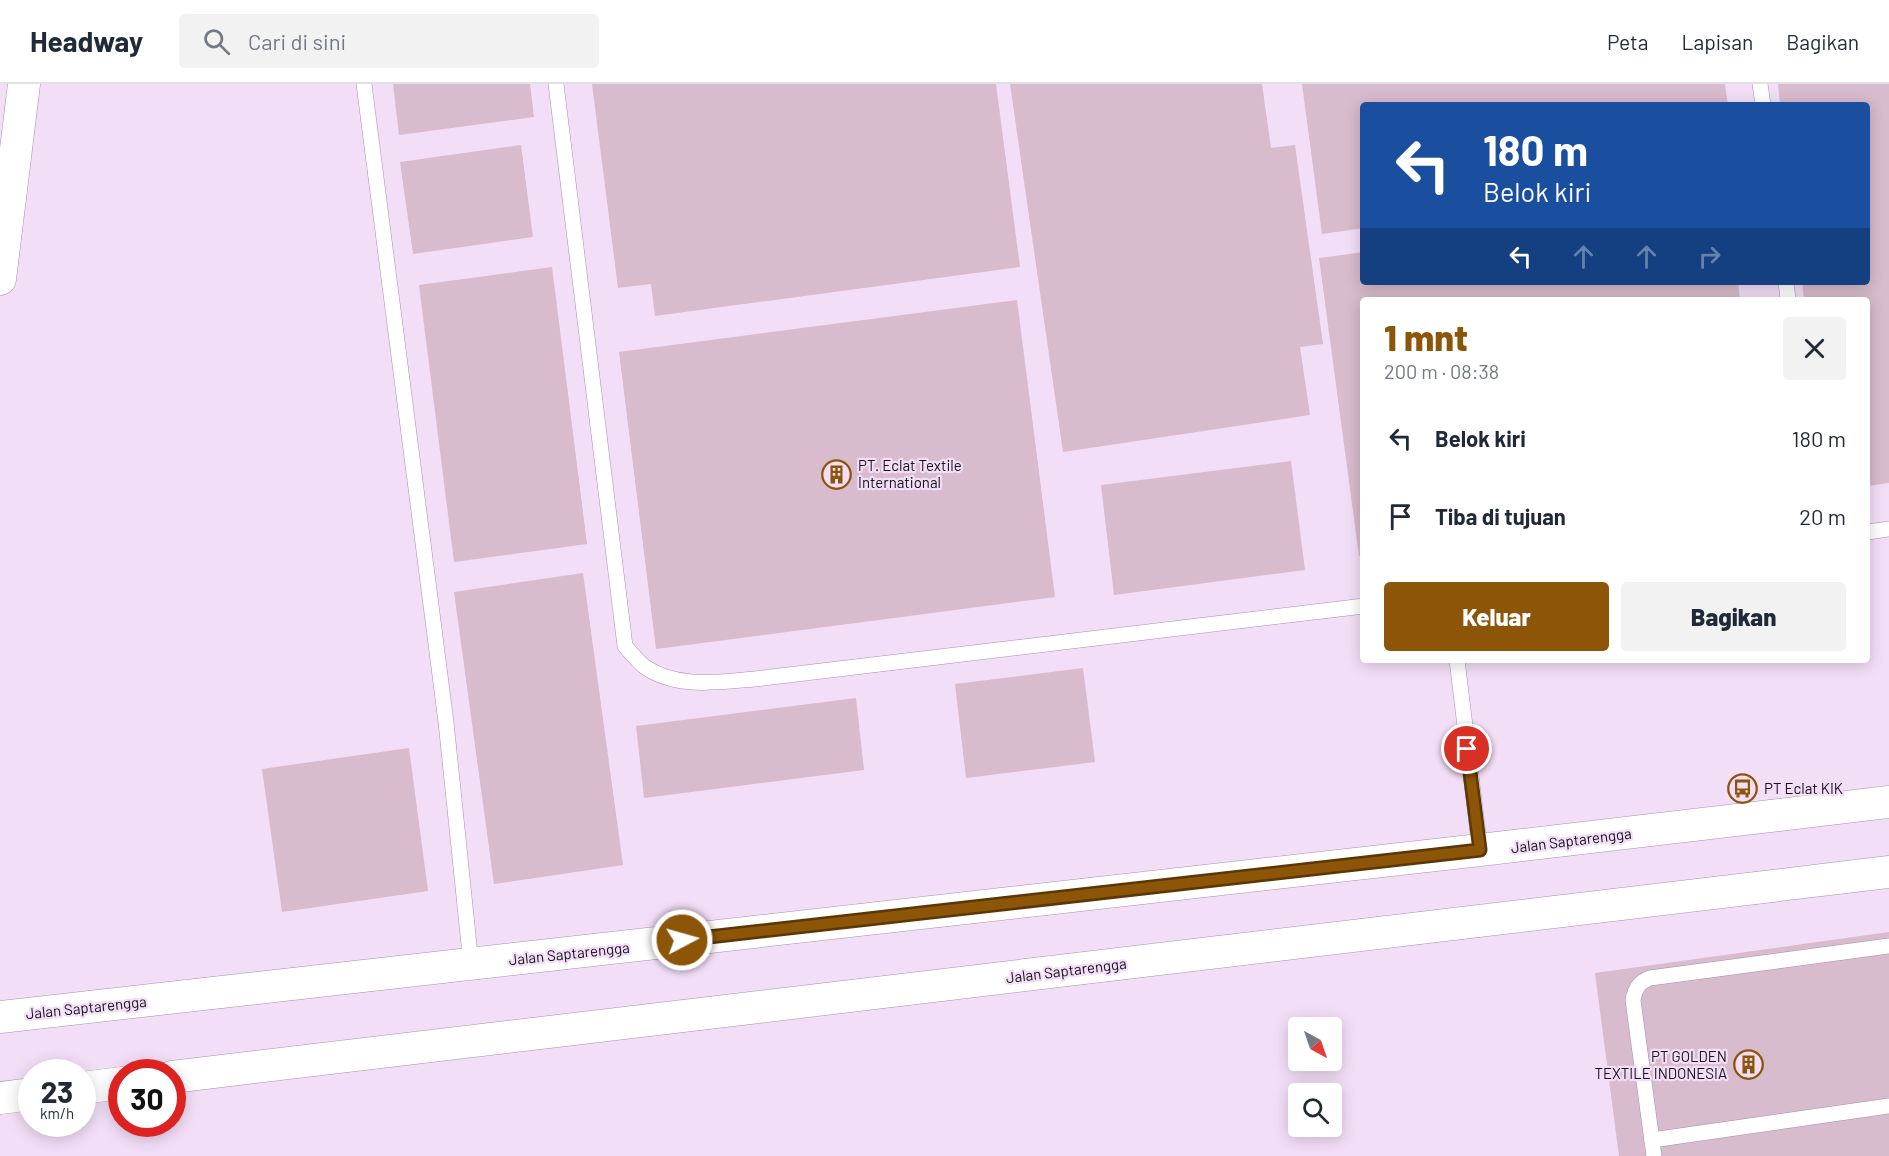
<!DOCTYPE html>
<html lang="id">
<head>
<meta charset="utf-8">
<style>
	:root { --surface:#fff; --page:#f2f2f3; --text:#1f2937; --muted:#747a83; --line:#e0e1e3; --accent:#8c5507 }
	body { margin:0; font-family:Barlow,sans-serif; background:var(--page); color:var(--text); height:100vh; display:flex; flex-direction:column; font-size:22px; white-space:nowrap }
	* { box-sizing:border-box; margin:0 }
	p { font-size:20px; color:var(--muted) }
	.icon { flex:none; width:33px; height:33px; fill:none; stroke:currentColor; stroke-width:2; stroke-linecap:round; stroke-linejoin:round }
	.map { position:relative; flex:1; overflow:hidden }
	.drawer { position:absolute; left:1360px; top:213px; width:510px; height:366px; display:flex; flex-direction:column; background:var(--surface); border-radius:6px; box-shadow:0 3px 15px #0003 }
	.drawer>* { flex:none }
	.top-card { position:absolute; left:1360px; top:18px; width:510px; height:183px; border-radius:6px; box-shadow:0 3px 15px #0003; background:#1a4fa0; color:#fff; overflow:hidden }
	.needle { width:39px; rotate:140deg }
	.tools { position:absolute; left:1288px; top:933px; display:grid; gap:12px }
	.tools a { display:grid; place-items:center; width:54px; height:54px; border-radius:6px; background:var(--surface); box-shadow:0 3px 15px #0003; font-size:30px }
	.speed { position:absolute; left:18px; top:975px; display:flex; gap:12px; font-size:30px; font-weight:700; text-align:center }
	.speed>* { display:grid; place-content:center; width:78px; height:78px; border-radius:50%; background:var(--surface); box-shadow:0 3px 15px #0003; line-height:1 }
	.speed small { font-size:15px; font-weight:400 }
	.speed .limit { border:9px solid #d22; background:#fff; color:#111 }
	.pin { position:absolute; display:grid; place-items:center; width:51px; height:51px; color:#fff; margin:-26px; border:3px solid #fff; border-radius:50%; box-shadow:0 2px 6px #0007 }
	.me { position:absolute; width:66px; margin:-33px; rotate:84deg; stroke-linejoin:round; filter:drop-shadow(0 0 4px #0008) }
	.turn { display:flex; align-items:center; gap:21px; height:126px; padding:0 24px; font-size:27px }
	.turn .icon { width:78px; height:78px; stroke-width:2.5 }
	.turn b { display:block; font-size:42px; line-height:51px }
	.lanes { display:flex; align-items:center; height:57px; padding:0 24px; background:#0003; justify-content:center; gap:30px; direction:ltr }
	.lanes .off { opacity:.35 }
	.round { display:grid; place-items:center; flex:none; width:63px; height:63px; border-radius:6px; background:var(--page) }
	.summary { display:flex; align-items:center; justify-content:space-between; height:102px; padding:0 24px }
	h1 { font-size:36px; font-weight:800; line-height:45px; color:var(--accent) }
	.primary-button { display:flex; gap:12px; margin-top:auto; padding:12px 24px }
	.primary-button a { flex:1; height:69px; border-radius:6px; background:var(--accent); color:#fff; font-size:24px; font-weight:800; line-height:69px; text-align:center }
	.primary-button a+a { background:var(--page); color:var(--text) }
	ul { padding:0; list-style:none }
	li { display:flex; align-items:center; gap:18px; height:78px; padding:0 24px }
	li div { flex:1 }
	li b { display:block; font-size:22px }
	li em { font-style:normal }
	header { display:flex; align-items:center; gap:36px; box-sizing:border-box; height:84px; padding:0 30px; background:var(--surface); border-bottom:2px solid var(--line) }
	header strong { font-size:28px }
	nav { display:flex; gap:33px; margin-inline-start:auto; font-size:21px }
	.search { width:420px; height:54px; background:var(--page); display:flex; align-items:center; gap:15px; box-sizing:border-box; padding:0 21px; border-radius:6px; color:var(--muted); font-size:22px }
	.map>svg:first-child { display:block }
</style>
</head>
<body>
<header>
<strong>Headway</strong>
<div class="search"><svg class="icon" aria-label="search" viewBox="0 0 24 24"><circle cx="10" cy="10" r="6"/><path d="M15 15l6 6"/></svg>Cari di sini</div>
<nav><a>Peta</a><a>Lapisan</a><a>Bagikan</a></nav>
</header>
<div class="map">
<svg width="1889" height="1072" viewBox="0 0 1889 1072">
	<rect width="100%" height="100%" fill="#f3def7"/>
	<!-- building -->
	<g fill="#d8bbcc">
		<polygon points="393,0 530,0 534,33 399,51"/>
		<polygon points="592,0 996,0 1020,183 655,232 651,200 618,204"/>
		<polygon points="1010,0 1262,0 1271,64 1295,61 1323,260 1300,263 1310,331 1063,368"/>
		<polygon points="1302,0 1725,0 1728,21 1364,21 1364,144 1322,150"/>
		<polygon points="1778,0 1889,0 1889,399 1868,402 1868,216 1804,216 1802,198 1868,198 1868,21 1780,21"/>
		<polygon points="521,61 533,153 413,170 400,78"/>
		<polygon points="1364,168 1364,198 1738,198 1740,216 1364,216 1364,471 1359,472 1319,174"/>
		<polygon points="552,183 587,460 454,478 419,201"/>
		<polygon points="1017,216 1055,513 656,565 619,268"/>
		<polygon points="1291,377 1305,486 1114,511 1101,401"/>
		<polygon points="583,489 623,781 494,800 454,508"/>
		<polygon points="1083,584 1095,678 966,694 955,600"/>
		<polygon points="856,614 864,686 644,714 636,642"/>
		<polygon points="409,664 428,807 282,828 262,685"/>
		<polygon points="1889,848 1889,1072 1619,1072 1595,889"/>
	</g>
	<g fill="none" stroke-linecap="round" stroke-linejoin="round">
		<defs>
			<g id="service">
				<polyline points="364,0 446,638 471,880"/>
				<path d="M556 0 625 562C631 569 638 578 645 583 678 605 718 598 755 595L1364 522"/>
				<polyline points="1760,0 1763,21"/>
				<polyline points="1786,198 1788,216"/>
				<polyline points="1868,448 1889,445"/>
				<polyline points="1457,576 1480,766"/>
				<polyline points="1652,1056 1889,1022"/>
				<path d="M1654 1072 1633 916C1635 905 1639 898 1650 894L1889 862"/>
			</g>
			<g id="minor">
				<polyline points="0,195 24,0"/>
				<polyline points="0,933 1480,766 1889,718"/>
				<polyline points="172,993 1889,788"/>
				<polyline points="82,1004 122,999"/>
				<polyline points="0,1014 32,1010"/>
			</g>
		</defs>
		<!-- service casing -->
		<use href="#service" stroke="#a591a9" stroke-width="16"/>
		<!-- minor casing -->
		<use href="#minor" stroke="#a591a9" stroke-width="33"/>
		<!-- service -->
		<use href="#service" stroke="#fff" stroke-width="15"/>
		<!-- minor -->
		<use href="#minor" stroke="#fff" stroke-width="32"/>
	</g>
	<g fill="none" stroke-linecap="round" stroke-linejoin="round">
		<defs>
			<polyline id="route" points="682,856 1480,766 1467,665"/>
		</defs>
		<!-- route casing -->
		<use href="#route" stroke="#5b3705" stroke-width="15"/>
		<!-- route -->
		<use href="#route" stroke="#8c5507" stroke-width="10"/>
	</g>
	<!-- icons -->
	<defs>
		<symbol id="building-ring" viewBox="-11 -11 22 22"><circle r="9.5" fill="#f3def7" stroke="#8c5507" stroke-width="1.5"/><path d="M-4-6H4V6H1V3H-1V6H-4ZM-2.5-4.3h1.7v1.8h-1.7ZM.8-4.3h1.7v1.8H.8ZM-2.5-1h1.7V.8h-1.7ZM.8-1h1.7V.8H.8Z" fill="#8c5507"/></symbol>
		<symbol id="bus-ring" viewBox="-11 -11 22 22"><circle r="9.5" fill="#f3def7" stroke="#8c5507" stroke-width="1.5"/><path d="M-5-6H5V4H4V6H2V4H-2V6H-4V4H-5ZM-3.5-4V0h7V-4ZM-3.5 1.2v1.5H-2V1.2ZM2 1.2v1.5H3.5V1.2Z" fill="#8c5507"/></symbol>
	</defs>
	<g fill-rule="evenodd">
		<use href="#building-ring" x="820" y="374" width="33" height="33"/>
		<use href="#bus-ring" x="1726" y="688" width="33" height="33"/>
		<use href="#building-ring" x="1732" y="964" width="33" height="33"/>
	</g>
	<g text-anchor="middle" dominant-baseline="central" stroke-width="4.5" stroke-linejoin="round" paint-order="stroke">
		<!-- poi labels -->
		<g font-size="15" fill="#181119" stroke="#f3def7" text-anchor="start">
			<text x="858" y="381">PT. Eclat Textile<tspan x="858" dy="17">International</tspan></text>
			<text x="1764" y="704">PT Eclat KIK</text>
			<text x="1727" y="972" text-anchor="end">PT GOLDEN<tspan x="1727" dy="17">TEXTILE INDONESIA</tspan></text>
		</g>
		<!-- street labels -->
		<g font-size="15" fill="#181119" stroke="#f3def7">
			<text transform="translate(1571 756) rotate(-7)">Jalan Saptarengga</text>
			<text transform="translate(569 869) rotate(-6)">Jalan Saptarengga</text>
			<text transform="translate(1066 886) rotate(-7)">Jalan Saptarengga</text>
			<text transform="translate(86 923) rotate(-6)">Jalan Saptarengga</text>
		</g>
	</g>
</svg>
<div class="tools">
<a><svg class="needle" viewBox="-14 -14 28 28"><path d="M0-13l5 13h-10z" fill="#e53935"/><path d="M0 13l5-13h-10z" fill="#747a83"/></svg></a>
<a><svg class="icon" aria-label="search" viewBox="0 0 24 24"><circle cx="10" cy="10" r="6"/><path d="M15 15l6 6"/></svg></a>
</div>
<div class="speed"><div>23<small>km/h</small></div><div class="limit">30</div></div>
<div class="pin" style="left:1467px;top:665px;background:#d93025"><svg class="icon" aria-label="arrive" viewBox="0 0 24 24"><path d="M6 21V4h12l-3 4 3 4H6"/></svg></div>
<svg class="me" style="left:682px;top:856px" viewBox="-20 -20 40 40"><circle r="17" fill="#8c5507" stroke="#fff" stroke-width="3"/><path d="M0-11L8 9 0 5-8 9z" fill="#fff"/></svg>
<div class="top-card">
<div class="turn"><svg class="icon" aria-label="left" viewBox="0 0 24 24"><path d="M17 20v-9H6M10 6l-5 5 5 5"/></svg><div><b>180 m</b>Belok kiri</div></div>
<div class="lanes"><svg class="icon" aria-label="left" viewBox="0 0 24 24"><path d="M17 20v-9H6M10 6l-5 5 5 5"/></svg><svg class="icon off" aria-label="ahead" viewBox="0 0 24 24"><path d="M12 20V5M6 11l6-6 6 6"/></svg><svg class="icon off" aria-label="ahead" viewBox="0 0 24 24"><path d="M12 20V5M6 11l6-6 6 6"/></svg><svg class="icon off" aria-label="right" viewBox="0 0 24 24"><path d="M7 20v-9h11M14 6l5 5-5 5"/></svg></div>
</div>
<section class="drawer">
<div class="summary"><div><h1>1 mnt</h1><p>200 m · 08:38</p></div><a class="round"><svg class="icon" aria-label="close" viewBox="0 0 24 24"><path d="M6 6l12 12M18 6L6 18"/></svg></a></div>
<ul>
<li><svg class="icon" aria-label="left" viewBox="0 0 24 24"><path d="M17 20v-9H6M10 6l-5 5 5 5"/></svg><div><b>Belok kiri</b></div><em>180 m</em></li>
<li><svg class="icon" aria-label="arrive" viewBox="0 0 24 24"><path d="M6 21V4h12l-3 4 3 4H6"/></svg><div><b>Tiba di tujuan</b></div><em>20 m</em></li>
</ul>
<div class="primary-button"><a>Keluar</a><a>Bagikan</a></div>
</section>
</div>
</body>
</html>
